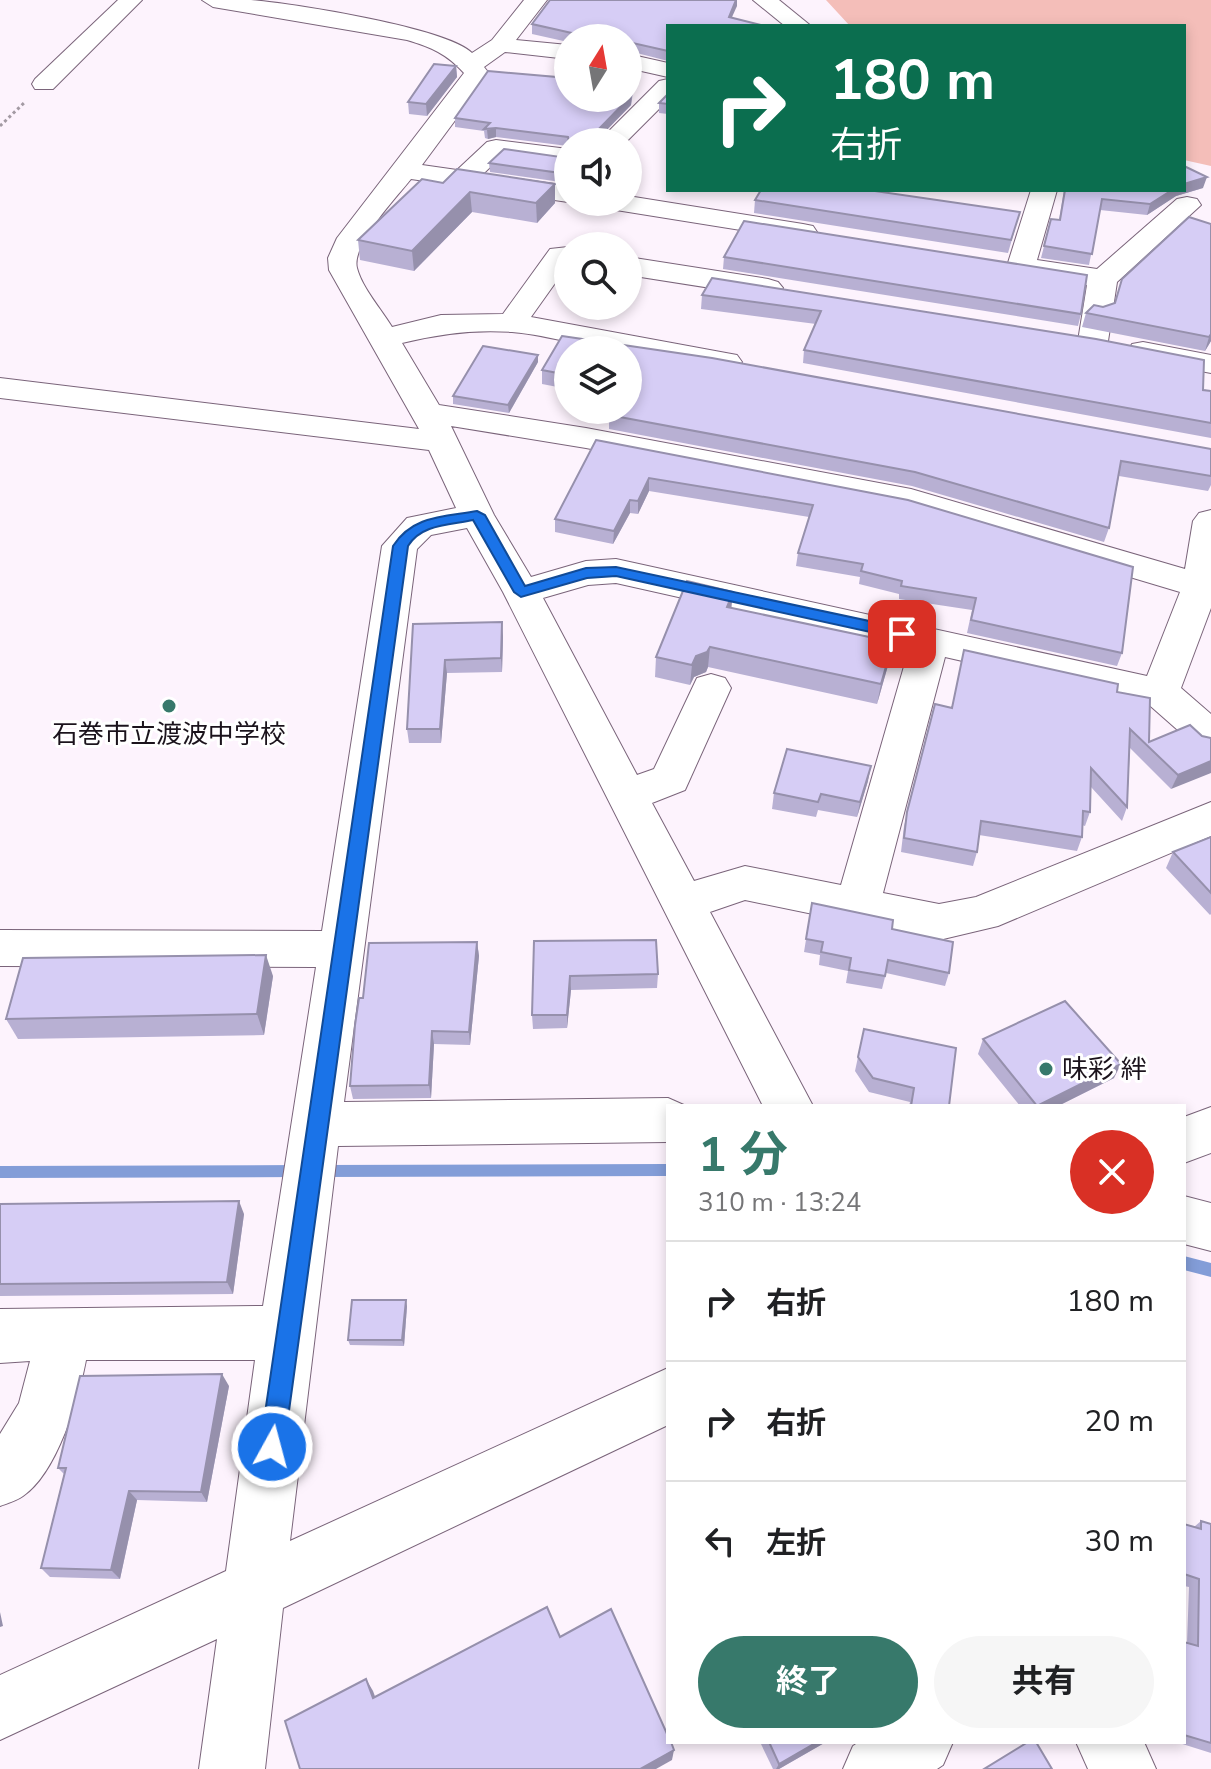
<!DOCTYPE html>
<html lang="ja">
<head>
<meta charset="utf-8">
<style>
	:root { --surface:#fff; --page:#f6f6f6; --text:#202124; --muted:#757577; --line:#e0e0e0; --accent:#37796b }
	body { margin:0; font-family:"Nunito Sans","Noto Sans JP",sans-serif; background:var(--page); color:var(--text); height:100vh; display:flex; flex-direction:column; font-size:30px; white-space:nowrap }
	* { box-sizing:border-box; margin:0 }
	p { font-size:26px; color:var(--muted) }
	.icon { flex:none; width:44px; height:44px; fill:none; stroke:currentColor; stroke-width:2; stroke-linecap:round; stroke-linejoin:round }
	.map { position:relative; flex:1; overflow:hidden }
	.sheet { position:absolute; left:666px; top:1104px; width:520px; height:640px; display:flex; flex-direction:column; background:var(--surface); border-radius:0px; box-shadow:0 4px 12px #0003 }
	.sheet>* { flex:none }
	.guide { position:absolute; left:666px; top:24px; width:520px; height:168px; border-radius:0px; box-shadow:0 4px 12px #0003; background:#0b6e4f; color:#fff; overflow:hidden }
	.needle { width:52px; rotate:11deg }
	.tools { position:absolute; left:554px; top:24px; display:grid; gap:16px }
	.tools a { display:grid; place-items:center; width:88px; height:88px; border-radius:50%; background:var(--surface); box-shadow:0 4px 12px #0003; font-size:40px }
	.pin { position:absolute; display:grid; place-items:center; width:68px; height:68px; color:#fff; margin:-34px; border-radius:16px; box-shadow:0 4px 12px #0006 }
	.me { position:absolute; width:88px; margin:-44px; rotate:7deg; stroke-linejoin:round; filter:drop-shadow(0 0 6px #0008) }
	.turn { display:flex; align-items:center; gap:28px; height:168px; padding:0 32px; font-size:36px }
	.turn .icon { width:104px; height:104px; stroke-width:2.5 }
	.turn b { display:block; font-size:56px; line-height:68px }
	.round { display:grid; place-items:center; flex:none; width:84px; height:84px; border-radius:42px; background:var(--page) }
	.overview { display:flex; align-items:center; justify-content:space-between; height:136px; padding:0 32px }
	h1 { font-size:48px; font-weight:700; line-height:60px; color:var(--accent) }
	.cta { display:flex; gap:16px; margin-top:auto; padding:16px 32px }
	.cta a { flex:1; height:92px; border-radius:48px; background:var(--accent); color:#fff; font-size:32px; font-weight:700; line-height:92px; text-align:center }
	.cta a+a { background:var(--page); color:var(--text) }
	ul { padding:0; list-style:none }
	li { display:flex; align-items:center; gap:24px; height:120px; padding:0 32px; border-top:2px solid var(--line) }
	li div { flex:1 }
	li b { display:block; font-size:30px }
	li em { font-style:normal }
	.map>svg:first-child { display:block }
</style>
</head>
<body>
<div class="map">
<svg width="1211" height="1769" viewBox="0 0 1211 1769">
	<rect width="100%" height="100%" fill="#fdf3fd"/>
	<!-- green -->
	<polygon fill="#f4beb9" points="826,0 1211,0 1211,166 1184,160 1184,26 850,26"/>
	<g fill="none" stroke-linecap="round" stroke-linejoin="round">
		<!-- stream -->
		<g fill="#839dd8" fill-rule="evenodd">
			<polygon points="668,1164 668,1176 319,1177 314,1175 312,1171 314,1167 319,1165"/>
			<polygon points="301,1165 306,1167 308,1171 306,1175 301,1177 0,1178 0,1166"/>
			<polygon points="1184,1256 1211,1263 1211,1277 1184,1270"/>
		</g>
		<defs>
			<g id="minor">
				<polygon points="118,0 142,0 53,89 35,89 32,84 35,79"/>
				<path d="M202 0C218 0 235 0 251 0 291 3 448 28 472 53L492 40 524 0H547L516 40 568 45V59L505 52 484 67 488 72 485 80 422 165 457 170 487 142 496 140 568 149V165L503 155 483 174 568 186V202L411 179C396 198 351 245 357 268 362 288 382 310 392 327L441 315 503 314 550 249 568 247V265L531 317 726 353 737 355 742 362 737 369 726 371 628 353V350C589 350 551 335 512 332 475 329 438 334 402 343L439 405 586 428 911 489 1185 569 1193 521 1199 513 1211 510V608L1181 688 1211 714V751L1197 747 1147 703 945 657 883 893 939 904 976 897 1211 802V836L998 926 939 940 745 900 710 912 813 1106H763L503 592 467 528 431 535 417 549 344 1102 668 1098 686 1106H668V1142L338 1146 290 1541 668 1368V1425L283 1608 265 1769H199L217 1639 0 1740V1675L226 1571 255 1360H86C79 1398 57 1473 23 1496 16 1501 8 1503 0 1506V1434L19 1403 30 1361 0 1363V1309L263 1306 316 967 0 966V930L322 931 382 546 407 518 456 508 429 450 0 398V378L419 429 329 270 328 258 337 238 464 73C447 54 431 47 407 40L213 7ZM451 426 586 448 906 510 1180 592 1147 676 616 559 586 561 531 577 494 515ZM616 583 909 649 841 885 745 866 694 881 652 803 685 790 731 688 725 678 711 674 697 678 654 769 637 775 543 598 588 585Z"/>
				<polygon points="753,0 779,0 811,26 785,26"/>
				<polygon points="628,54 668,63 668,77 628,68"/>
				<polygon points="668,79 668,100 626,142 598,142 659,81"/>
				<polygon points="1031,190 1057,190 1037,260 1097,269 1177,199 1187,197 1197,199 1201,205 1117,282 1108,341 1104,348 1093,350 1082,348 1078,341 1087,285 1021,275 1011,272 1007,266"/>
				<polygon points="628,196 803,224 813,226 817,232 813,238 803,240 616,210 606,208 602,202 628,202"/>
				<polygon points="628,257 768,279 778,282 783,288 778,294 768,297 628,275"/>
				<polygon points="1143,342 1211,355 1211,373 1132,358 1128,351 1132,344"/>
				<polygon points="1211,1107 1211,1153 1184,1163 1184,1117"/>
				<polygon points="1184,1196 1211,1203 1211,1251 1184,1244"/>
				<polygon points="859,1742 953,1742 943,1765 937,1769 843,1769 853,1746"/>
				<polygon points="1076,1742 1144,1742 1156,1769 1088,1769"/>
			</g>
		</defs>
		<!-- minor casing -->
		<use href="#minor" stroke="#7a647a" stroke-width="2"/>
		<!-- path -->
		<polyline stroke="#a39aa3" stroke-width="3" stroke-dasharray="3 3" stroke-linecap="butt" points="0,126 25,102"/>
		<!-- minor -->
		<use href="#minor" fill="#fff" fill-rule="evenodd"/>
	</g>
	<!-- wall -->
	<g fill="#b8b0d3">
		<polygon points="550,0 737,0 737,6 668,26 668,61 629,51 628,38 568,38 568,42 532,34 532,24"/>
		<polygon points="456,66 457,77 427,116 409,114 408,102"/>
		<polygon points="633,93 631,105 602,135 568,142 568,146 496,137 488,139 485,138 484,131 455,127 455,118"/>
		<polygon points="668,94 668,114 659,113 659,103"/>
		<polygon points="568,158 568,183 490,172 489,163"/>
		<polygon points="422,179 555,203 537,223 472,212 414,271 360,260 358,240"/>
		<polygon points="1203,188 1176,196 1147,215 1100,210 1089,265 1041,258 1051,219 1059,220 1064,190 1184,190"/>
		<polygon points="755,200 1020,212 1008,253 754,213"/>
		<polygon points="1211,224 1211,341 1205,351 1082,327 1086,313 1115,303"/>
		<polygon points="724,257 1081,314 1078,326 723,269"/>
		<polygon points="712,278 1211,391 1211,438 803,363 804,350 816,324 701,309 702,295"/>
		<polygon points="562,336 712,358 1211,449 1211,485 1208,491 1119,476 1109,528 1104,542 912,486 609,429 609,415 612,410 628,410 628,350 568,350 568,389 542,384 542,370"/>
		<polygon points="538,362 509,413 453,404 453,396"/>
		<polygon points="596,440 908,500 1122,653 1117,666 967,633 972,610 899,599 899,594 859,584 860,577 796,566 798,553 809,517 649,491 638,514 630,513 613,544 555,532 555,519"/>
		<polygon points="732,608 893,642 889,662 877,704 708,667 706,672 694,677 690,685 655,677 656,657"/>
		<polygon points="413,624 503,636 502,672 447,673 441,743 409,743 407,729"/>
		<polygon points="1117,692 1149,742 1202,736 1171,789 1130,748 1127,807 1122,821 1091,787 1090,812 1085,826 1082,825 1082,837 1077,851 979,835 977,852 973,866 901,852 904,826 935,704 951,708"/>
		<polygon points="868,781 857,817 818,810 816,817 772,809 774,793"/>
		<polygon points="1211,837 1211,914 1210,915 1166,868 1173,852"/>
		<polygon points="812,903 892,929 949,973 945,986 886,973 882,989 846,983 848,971 819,965 820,955 804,952"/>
		<polygon points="534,941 658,974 657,988 571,990 567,1028 533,1029 532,1015"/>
		<polygon points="477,942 479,956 470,1045 434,1044 431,1098 353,1099 350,1086 363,998"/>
		<polygon points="273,976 264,1035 18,1039 6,1019"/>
		<polygon points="864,1029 949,1106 909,1106 910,1102 869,1092 855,1071"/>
		<polygon points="983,1039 1114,1078 1058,1106 1020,1106 978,1054"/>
		<polygon points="0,1204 244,1214 233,1294 0,1296"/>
		<polygon points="407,1306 404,1346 350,1345 348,1340"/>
		<polygon points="229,1386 207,1502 137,1500 120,1579 50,1577 41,1568 64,1474 58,1468"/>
		<polygon points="1201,1521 1211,1524 1211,1753 1176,1742 1184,1742 1184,1642 1187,1643 1189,1587 1184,1586 1184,1524 1194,1527"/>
		<polygon points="760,1742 826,1742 779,1769 773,1769"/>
	</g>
	<!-- shaded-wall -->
	<g fill="#9690ac">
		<polygon points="736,0 737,0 737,6 728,26 729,17"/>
		<polygon points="456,66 457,77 427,116 426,104"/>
		<polygon points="633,84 631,105 595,142 595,133"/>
		<polygon points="496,128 496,137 488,139 487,130"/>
		<polygon points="1207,177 1203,188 1176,196 1147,215 1150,204 1172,190 1184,190 1184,184"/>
		<polygon points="555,184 555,203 537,223 536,203"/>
		<polygon points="470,192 472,212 414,271 412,251"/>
		<polygon points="1211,334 1211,341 1205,351 1209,337"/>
		<polygon points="538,355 538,362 509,413 508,405"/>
		<polygon points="649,478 649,491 638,514 638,501"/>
		<polygon points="630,500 630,513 613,544 614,531"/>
		<polygon points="733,592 731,612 727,607"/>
		<polygon points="502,622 503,636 502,672 501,658"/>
		<polygon points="893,642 889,662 877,704 881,684"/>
		<polygon points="710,647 708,667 706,672 694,677 690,685 692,665 696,656"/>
		<polygon points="445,660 447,673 441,743 440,729"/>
		<polygon points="1211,761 1211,773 1171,789 1178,775"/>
		<polygon points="871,766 868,781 857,817 860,802"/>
		<polygon points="477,942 479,956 470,1045 469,1032"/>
		<polygon points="266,955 273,976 264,1035 257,1014"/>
		<polygon points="570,976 571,990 567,1028 567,1015"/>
		<polygon points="432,1031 434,1044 431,1098 429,1085"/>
		<polygon points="1121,1064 1114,1078 1058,1106 1037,1106"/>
		<polygon points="239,1201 244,1214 233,1294 227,1282"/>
		<polygon points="406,1300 407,1306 404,1346 402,1340"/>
		<polygon points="222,1374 229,1386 207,1502 201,1492"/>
		<polygon points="129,1491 137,1500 120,1579 111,1570"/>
		<polygon points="0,1612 3,1626 0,1627"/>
		<polygon points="366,1679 373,1691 380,1710 373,1698"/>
		<polygon points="817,1742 826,1742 779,1769 776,1769 779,1764"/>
		<polygon points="674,1750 672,1760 656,1769 640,1769"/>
	</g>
	<!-- building -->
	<g fill="#d6cdf5" stroke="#9690ac" stroke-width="2">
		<polygon points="550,0 736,0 729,17 765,26 668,26 668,51 628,42 628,38 594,38 532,24"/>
		<polygon points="434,64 456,66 426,104 408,102"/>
		<polygon points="488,71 568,78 568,98 628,98 628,84 633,84 631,96 595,133 609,136 603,142 569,142 568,137 496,128 484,129 490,123 455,118"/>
		<polygon points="668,94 668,104 659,103"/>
		<polygon points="504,149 568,158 568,174 489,163"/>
		<polygon points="1184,166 1207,177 1184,184"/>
		<polygon points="457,169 555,184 536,203 470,192 412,251 358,240 422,179 443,183"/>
		<polygon points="761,190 868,190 1020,212 1011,240 755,200"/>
		<polygon points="1065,190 1172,190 1150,204 1102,199 1092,254 1044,246 1051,219 1060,220"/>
		<polygon points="1189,217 1211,224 1211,334 1209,337 1086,313 1094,305 1103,307 1115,303 1122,279"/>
		<polygon points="744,221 1087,275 1081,314 724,257"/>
		<polygon points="712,278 1096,339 1204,360 1203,390 1211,391 1211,423 804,350 821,311 702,295"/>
		<polygon points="562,336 712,358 1211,449 1211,476 1121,461 1109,528 915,472 609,415 612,410 628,410 628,350 568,350 568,375 542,370"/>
		<polygon points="483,346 538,355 508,405 453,396"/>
		<polygon points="596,440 908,500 1133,567 1122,653 971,620 976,598 901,586 902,581 861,571 863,564 798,553 813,505 649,478 638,501 630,500 614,531 555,519"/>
		<polygon points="687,581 733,592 727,607 893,642 881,684 710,647 707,652 696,656 692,665 656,657"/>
		<polygon points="502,622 501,658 445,660 440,729 407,729 413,624"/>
		<polygon points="964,650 1118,684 1117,692 1150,698 1149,742 1190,725 1202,736 1211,738 1211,761 1178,775 1130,729 1127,807 1091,768 1090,812 1083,811 1082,837 981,821 977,852 904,838 907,812 935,704 952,708"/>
		<polygon points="787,749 871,766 860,802 821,794 818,802 774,793"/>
		<polygon points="1211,837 1211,893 1173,852"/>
		<polygon points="812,903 893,920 892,929 953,942 949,973 888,960 885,976 849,970 851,958 821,952 823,942 806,939"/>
		<polygon points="656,940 658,974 570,976 567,1015 532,1015 534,941"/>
		<polygon points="477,942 469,1032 432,1031 429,1085 350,1086 355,1025 359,998 363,998 369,943"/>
		<polygon points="266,955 257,1014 6,1019 23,958"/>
		<polygon points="1065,1001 1121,1064 1037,1106 983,1039"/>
		<polygon points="864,1029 956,1048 949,1106 911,1106 914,1088 873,1078 858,1057"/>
		<polygon points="239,1201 227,1282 0,1284 0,1204"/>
		<polygon points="352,1300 406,1300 402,1340 348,1340"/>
		<polygon points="222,1374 201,1492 129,1491 111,1570 41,1568 66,1468 58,1468 80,1376"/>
		<polygon points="1201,1521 1211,1524 1211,1743 1184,1735 1184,1642 1198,1646 1199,1579 1184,1574 1184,1524 1201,1529"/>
		<polygon points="547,1607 560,1637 611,1609 668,1736 668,1742 671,1742 674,1750 640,1769 300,1769 285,1721 366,1679 373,1698"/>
		<polygon points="769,1742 817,1742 779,1764"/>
		<polygon points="1028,1742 1036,1742 1052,1769 984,1769"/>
	</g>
	<!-- route -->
	<path fill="#1a73e8" stroke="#114b97" stroke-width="2" d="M477 511 485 515 525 586 586 568 616 567 902 628 910 634 902 639 616 576 587 578 521 597 514 592 473 520C450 525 421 524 408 546L284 1447 281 1456 272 1459 264 1456 260 1447 393 546C413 515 444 517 477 511Z"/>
	<!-- markers -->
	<g fill="#37796b" stroke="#fff" stroke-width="3">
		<circle cx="169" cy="706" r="8"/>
		<circle cx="1046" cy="1069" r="8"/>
	</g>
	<g text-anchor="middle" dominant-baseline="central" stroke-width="6" stroke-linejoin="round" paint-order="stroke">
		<!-- poi labels -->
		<g font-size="26" fill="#1b131c" stroke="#fff">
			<text x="169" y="734">石巻市立渡波中学校</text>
			<text x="1062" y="1069" text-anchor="start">味彩 絆</text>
		</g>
	</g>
</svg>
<div class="tools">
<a><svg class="needle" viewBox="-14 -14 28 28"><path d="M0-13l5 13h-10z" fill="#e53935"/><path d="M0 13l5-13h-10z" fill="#757577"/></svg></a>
<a><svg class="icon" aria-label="sound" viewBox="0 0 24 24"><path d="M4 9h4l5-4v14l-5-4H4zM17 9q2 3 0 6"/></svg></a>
<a><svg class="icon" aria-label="search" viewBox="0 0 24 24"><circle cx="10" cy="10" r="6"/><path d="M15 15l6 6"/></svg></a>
<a><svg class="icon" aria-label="layers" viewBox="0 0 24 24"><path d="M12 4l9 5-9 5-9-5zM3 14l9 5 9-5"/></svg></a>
</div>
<div class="pin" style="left:902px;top:634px;background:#d93025"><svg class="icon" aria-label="arrive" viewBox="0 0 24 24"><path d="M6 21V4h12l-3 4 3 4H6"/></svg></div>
<svg class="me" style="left:272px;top:1447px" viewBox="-20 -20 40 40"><circle r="17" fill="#1a73e8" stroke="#fff" stroke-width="3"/><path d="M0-11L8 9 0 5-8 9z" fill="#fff"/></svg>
<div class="guide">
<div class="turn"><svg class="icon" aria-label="right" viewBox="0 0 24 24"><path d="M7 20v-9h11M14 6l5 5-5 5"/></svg><div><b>180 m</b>右折</div></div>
</div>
<section class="sheet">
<div class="overview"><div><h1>1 分</h1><p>310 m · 13:24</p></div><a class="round" style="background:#d93025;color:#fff"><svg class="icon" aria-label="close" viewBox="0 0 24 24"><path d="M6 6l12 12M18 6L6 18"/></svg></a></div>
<ul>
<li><svg class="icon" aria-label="right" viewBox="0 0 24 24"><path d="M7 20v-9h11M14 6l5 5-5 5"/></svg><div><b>右折</b></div><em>180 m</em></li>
<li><svg class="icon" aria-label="right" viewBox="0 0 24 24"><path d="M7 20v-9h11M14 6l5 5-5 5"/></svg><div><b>右折</b></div><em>20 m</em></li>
<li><svg class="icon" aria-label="left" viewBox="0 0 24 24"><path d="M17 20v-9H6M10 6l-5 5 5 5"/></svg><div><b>左折</b></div><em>30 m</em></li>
</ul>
<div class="cta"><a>終了</a><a>共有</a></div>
</section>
</div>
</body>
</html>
